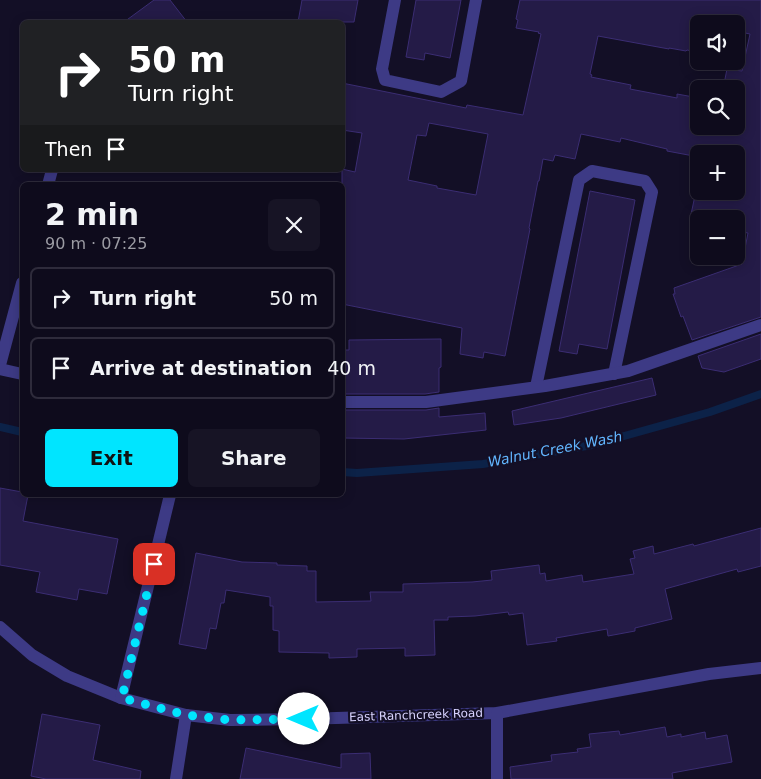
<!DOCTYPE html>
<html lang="en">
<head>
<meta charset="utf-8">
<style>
	:root { --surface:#0e0b1c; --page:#171425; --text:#f1f3f6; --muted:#9b9ba3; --line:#2e2b3b; --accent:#00e5ff }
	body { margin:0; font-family:"DejaVu Sans",sans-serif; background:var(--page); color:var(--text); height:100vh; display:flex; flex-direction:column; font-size:19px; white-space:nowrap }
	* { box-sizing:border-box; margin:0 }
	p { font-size:16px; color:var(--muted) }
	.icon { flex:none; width:28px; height:28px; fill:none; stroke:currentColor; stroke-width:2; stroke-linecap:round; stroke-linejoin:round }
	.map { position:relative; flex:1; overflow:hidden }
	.details { position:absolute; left:20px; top:182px; width:325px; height:315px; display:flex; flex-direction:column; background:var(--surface); border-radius:8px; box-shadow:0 2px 12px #0003,0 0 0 1px var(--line) }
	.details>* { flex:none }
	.guide { position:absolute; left:20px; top:20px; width:325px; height:152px; border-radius:8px; box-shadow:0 2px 12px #0003,0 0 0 1px var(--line); background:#202124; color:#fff; overflow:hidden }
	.buttons { position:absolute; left:690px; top:15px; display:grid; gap:10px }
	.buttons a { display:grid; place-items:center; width:55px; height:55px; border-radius:8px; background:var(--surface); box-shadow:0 2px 12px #0003,0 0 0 1px var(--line); font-size:25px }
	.pin { position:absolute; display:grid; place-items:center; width:42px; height:42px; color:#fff; margin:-21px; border-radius:10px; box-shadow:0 2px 8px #0006 }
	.me { position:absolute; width:55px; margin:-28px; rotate:270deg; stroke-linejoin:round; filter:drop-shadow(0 0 4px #0008) }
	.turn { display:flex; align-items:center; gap:18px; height:105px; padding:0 25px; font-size:22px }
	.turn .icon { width:65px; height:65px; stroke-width:2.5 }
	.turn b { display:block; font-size:35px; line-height:42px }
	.then { display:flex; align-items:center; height:48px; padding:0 25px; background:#0003; gap:10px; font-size:19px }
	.round { display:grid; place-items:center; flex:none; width:52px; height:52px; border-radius:8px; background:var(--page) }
	.overview { display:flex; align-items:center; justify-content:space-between; height:85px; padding:0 25px }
	h1 { font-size:30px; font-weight:700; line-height:38px }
	.action { display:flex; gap:10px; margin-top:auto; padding:10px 25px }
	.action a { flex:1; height:58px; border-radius:8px; background:var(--accent); color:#111; font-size:20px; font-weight:700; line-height:58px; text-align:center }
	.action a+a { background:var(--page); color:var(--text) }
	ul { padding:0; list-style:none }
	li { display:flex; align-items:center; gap:15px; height:62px; margin:0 10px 8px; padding:0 15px; border:2px solid var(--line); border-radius:8px }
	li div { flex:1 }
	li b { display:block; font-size:19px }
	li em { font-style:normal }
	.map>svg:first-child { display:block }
</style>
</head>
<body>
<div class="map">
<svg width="761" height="779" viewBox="0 0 761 779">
	<rect width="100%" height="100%" fill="#130f26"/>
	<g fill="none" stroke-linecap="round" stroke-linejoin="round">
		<!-- stream -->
		<g stroke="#0c2248" stroke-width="8">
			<polyline points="0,427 22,432"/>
			<polyline points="342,472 357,473 483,464 592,445 710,412 761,394"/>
		</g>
	</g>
	<!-- building -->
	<g fill="#241b47" stroke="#3b2d73" fill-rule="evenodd">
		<polygon points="154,0 170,0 187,22 124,22"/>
		<polygon points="302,0 358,0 354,22 298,22"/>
		<polygon points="416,0 461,0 450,58 425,53 424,60 406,57"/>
		<path d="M520 0H761V317L692 340 683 316 681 317 673 294H675L674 288 742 264 748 233 736 231V219H690L696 191H736V154H727L699 148V157L667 151V149L621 138 620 142 581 134 575 159 555 155 553 161 543 159 539 181H538L529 228 530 229 505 356 484 352 483 358 460 354 462 328 342 304V169L355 172 362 133 342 130V83L466 108 467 105 523 115 541 34 538 33 539 32 516 28 518 20 516 19ZM699 24H736V31L750 34 742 71 727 69 723 89H736V126H699V98L677 94V98L630 89 631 85 591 77 592 75 590 74 598 36 669 49V48L686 51 687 50 697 52 699 41ZM429 123 488 134 476 195 437 188V186L408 180 417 135 426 136Z"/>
		<polygon points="590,191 635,200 607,349 579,344 577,354 559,351"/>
		<polygon points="761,334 761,359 724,372 702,368 698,356"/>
		<polygon points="441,339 441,367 439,368 439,392 425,394 342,394 342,350 349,350 349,340"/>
		<polygon points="652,378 656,395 561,418 514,425 512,411"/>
		<polygon points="439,408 439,417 485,413 486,430 404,439 342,438 342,410 426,410"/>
		<polygon points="0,488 22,492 22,495 28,495 23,521 118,539 107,594 79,589 77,600 36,592 40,572 0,565"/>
		<polygon points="761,528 761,566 738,572 737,569 665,589 672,619 635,628 635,631 608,636 607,629 556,638 557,641 527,645 523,613 509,615 508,612 475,616 448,617 448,620 434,620 435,655 405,656 405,648 357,649 357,657 329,658 329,653 279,652 279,631 273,630 273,606 270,606 270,597 226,590 224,603 221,603 216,629 210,628 206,649 179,644 196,553 242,562 277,563 277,565 307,566 307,571 316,571 316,602 371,601 370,592 403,592 403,584 472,582 492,580 491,571 539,565 540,574 545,573 546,581 582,575 583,582 634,574 630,559 635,558 633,551 653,546 654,554 693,544 694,546"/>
		<polygon points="42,714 100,725 93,760 141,771 140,779 46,779 31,776"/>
		<polygon points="665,727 667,737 681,734 681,737 705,732 706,739 727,735 732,762 672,773 673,779 511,779 510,767 552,761 551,755 578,752 577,749 591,747 589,734 619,731 620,735"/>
		<polygon points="246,748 341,768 341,754 370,753 371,779 240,779"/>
	</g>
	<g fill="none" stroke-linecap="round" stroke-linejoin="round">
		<!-- lane -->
		<g stroke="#3d3a85" stroke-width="12">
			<polyline points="395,0 382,69 385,80 441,92 461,81 476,0"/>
			<polyline points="536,387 579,180 592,171 645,181 652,192 614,374"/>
			<polyline points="342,402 426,402 545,386 628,371 761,325"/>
		</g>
		<!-- street -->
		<g stroke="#3d3a85" stroke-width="12">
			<polyline points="48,185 52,170"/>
			<polyline points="0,365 22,283"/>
			<polyline points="0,369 22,374"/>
			<polyline points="0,627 32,655 67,676 121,698 186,715 230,720 304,719 497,713 709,674 761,668"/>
			<polyline points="121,698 170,495"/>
			<polyline points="176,779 186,715"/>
			<polyline points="497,779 497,713"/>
		</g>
	</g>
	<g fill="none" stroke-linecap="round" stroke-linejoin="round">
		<!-- route -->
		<polyline stroke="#00e5ff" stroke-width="9" stroke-dasharray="0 16.2" points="154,564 122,698 186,715 230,720 304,719"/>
	</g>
	<g text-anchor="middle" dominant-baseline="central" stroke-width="4.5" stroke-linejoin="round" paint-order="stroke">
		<!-- street labels -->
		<g font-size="12" fill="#d9d4ff" stroke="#130f26">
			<text transform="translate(416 715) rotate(-2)">East Ranchcreek Road</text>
		</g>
		<!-- water labels -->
		<g font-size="14" font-style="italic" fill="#62b6ff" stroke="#130f26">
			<text transform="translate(555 449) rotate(-11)">Walnut Creek Wash</text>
		</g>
	</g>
</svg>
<div class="buttons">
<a><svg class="icon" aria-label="sound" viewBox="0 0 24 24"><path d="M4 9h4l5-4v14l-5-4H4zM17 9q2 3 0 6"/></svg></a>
<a><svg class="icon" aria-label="search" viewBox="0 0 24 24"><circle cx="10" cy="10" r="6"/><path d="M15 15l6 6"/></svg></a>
<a>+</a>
<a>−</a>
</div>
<div class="pin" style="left:154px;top:564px;background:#d93025"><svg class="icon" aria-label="arrive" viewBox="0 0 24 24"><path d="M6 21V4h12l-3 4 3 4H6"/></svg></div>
<svg class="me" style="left:304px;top:719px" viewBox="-20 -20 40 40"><circle r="19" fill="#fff"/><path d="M0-13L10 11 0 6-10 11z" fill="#00e5ff"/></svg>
<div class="guide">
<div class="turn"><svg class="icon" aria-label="right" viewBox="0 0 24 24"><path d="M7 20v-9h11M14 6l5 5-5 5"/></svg><div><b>50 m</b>Turn right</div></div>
<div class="then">Then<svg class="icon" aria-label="arrive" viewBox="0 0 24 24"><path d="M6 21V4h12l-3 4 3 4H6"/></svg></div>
</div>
<section class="details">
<div class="overview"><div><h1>2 min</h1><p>90 m · 07:25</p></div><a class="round"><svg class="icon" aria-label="close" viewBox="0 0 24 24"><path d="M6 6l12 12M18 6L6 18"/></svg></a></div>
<ul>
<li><svg class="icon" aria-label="right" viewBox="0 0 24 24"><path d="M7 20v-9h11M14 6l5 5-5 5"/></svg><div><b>Turn right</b></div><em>50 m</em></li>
<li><svg class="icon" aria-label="arrive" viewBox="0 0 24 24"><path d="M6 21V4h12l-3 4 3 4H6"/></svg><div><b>Arrive at destination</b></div><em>40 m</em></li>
</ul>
<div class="action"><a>Exit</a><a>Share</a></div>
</section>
</div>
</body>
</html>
